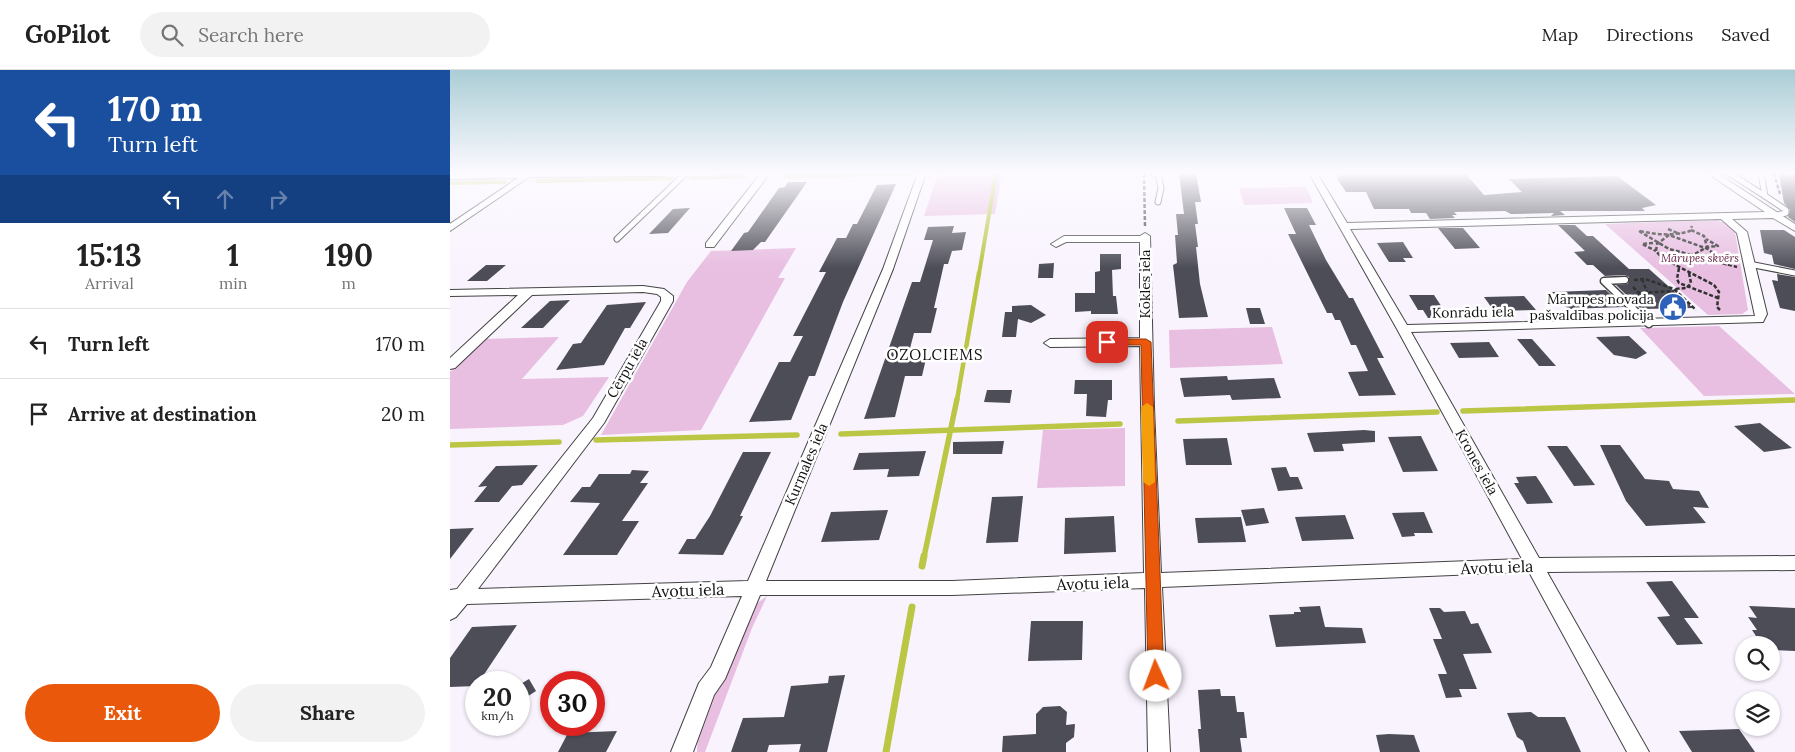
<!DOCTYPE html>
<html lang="en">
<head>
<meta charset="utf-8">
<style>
	:root { --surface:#fff; --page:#f2f2f2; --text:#222; --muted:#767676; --line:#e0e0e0; --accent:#ea580c }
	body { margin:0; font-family:Lora,serif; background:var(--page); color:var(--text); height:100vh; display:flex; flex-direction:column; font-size:19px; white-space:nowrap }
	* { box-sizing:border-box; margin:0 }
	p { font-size:16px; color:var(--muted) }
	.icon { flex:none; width:28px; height:28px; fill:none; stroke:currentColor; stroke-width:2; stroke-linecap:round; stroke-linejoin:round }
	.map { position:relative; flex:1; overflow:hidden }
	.drawer { display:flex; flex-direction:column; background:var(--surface); width:450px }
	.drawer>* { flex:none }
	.banner { background:#1a4fa0; color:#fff; overflow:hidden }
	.tools { position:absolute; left:1285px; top:566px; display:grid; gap:10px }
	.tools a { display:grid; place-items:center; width:45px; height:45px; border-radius:50%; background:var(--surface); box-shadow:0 1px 4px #0004; font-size:25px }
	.speed { position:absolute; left:15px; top:601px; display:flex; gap:10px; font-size:25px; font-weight:700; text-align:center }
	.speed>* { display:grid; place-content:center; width:65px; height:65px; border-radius:50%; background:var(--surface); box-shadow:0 1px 4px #0004; line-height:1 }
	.speed small { font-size:12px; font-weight:400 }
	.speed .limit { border:8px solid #d22; background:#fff; color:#111 }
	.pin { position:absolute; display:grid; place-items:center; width:42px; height:42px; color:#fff; margin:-21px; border-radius:10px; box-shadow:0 2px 8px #0006 }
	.me { position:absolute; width:55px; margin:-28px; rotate:358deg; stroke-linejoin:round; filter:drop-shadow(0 0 4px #0008) }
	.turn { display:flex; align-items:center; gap:18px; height:105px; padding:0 25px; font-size:22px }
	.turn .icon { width:65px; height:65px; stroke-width:2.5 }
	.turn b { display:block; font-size:35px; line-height:42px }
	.lanes { display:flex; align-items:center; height:48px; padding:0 25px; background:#0003; justify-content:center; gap:25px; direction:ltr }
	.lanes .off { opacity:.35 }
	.eta { display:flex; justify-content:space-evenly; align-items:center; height:85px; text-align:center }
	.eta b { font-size:30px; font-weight:700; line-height:35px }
	.button { display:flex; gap:10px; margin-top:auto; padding:10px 25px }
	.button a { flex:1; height:58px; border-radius:30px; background:var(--accent); color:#fff; font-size:20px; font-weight:700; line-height:58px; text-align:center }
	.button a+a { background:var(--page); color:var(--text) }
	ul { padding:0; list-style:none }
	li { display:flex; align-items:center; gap:15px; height:70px; padding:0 25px; border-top:1px solid var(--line) }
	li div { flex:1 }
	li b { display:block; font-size:19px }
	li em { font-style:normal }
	header { display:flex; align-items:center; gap:30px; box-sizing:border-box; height:70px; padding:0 25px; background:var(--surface); border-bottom:1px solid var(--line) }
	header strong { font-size:24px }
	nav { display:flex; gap:28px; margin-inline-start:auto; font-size:18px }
	.search { width:350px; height:45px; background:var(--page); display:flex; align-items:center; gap:12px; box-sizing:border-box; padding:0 18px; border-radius:28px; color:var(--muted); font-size:19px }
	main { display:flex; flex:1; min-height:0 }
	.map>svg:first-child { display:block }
</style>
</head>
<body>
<header>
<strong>GoPilot</strong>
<div class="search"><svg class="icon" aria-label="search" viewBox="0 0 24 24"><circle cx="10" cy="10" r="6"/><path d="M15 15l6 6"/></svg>Search here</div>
<nav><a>Map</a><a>Directions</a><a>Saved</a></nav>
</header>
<main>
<section class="drawer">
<div class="banner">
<div class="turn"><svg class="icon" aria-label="left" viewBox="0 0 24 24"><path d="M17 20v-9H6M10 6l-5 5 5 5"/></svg><div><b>170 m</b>Turn left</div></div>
<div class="lanes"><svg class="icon" aria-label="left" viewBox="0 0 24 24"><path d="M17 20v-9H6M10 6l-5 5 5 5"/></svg><svg class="icon off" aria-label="ahead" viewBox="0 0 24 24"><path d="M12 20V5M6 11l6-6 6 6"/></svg><svg class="icon off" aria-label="right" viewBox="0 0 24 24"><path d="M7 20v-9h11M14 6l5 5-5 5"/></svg></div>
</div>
<div class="eta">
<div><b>15:13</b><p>Arrival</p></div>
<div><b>1</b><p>min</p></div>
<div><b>190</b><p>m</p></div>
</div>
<ul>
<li><svg class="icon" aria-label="left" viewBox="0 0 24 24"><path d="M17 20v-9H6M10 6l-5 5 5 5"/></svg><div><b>Turn left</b></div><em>170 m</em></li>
<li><svg class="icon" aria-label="arrive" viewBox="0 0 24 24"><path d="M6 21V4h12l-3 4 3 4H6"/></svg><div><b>Arrive at destination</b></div><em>20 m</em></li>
</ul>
<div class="button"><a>Exit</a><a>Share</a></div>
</section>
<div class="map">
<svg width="1345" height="682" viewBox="0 0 1345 682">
	<rect width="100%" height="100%" fill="#f9f3fe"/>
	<!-- green -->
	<g fill="#e8bee1">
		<polygon points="488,103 552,103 545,144 474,146"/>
		<polygon points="856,117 863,133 794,135 789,118"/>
		<polygon points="1266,150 1284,156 1298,240 1292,244 1258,245 1155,154"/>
		<polygon points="346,178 328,208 335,208 251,360 151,365 237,212 261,181"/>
		<polygon points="1269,256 1345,324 1254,326 1190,258"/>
		<polygon points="822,257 833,294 720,298 719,260"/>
		<polygon points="109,267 72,309 159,307 133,346 113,355 0,359 0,302 33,269"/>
		<polygon points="675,358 675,416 587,418 593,360"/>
		<polygon points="317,526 302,558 255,682 247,682 248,666 266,620 282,593 306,534"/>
	</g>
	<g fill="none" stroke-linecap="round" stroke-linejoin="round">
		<!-- stream-far3 -->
		<g stroke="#bbc645" stroke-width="4">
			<polyline points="481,103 492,103"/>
			<polyline points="333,106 463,104"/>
			<polyline points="241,108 294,106"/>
			<polyline points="87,111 222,108"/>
			<polyline points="0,113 55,112"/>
			<polyline points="529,204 546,103"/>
		</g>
		<!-- stream-far2 -->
		<g stroke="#bbc645" stroke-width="4.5">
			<polyline points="507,330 529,203"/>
			<polyline points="1342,330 1345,330"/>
		</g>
		<!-- stream-far1 -->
		<g stroke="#bbc645" stroke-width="5.5">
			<polyline points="1013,341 1345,330"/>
			<polyline points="728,351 987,342"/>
			<polyline points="391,364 670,354"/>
			<polyline points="146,370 347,365"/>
			<polyline points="0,375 109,372"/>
			<polyline points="474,487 507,329"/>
		</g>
		<!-- stream -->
		<g stroke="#bbc645" stroke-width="7">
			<polyline points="472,496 474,486"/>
			<polyline points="436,682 462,537"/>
		</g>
	</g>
	<!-- building -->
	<g fill="#4d4d58">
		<polygon points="729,103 746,103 751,132 745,132 748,154 745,154 748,177 746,177 750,214 758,247 729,248 723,195 727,193 725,165 728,165 726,144 734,144"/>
		<polygon points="886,103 1015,103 1034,125 1072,122 1059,109 1167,106 1206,135 1192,138 1195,141 1110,141 1115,145 1101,146 1104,143 1061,144 1055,141 1004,142 1007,145 1002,145 1005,148 980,149 976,143 961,143 959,139 924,139 916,122 896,122 886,107 889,107"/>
		<polygon points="1329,104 1345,107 1345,152 1338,147 1340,140 1334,133"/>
		<polygon points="338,112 357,112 315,172 311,172 303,180 281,181 294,163 298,162 329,118 335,117"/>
		<polygon points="446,114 393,232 365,306 359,306 341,350 299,352 329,292 340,292 353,266 343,266 376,202 369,202 387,168 396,168 403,154 407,154 427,115"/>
		<polygon points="240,138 218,163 199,164 223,139"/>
		<polygon points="834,138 857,138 866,155 859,155 876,190 899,228 903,228 934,288 927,288 946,325 909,326 898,302 918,301 906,275 901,275 890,250 885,250 882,243 877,243 838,164 846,164"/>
		<polygon points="1108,155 1125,155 1137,166 1143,166 1179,199 1199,199 1243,238 1191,239 1166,215 1178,214 1179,207 1175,205 1155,206 1143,195 1137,195 1124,182 1135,181"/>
		<polygon points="504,156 502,163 516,162 512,180 502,181 498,194 494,194 484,238 487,238 481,263 464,263 457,290 476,289 472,306 455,306 445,347 414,349 462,212 470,212 483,170 474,170 478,157"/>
		<polygon points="988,158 1013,158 1030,178 1005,179"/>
		<polygon points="1310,160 1334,160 1345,167 1345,199 1324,194 1322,185 1314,183"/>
		<polygon points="953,172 963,188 953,188 956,192 939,192 927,173"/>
		<polygon points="650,184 671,184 671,199 662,200 663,226 666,226 668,244 641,244 641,241 625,242 625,223 645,223 645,202 650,201"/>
		<polygon points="604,193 603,208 588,208 589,194"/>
		<polygon points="36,195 56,195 37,211 17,211"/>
		<polygon points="1327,204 1345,207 1345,241 1330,238 1322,210 1328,211"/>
		<polygon points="1156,220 1174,237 1118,239 1102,222"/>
		<polygon points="959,225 984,225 999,248 978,248 973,240 968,240"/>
		<polygon points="1074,226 1086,240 1044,241 1034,227"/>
		<polygon points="120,230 93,258 71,258 100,231"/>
		<polygon points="196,232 180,258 175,258 154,295 106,300 123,274 131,273 157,235"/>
		<polygon points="581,235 596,245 581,253 568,249 566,267 552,267 555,242 562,242 562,236"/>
		<polygon points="796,238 810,238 815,254 800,254"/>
		<polygon points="1179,266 1197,283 1186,289 1164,285 1146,267"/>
		<polygon points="1067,269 1082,269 1106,296 1089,296"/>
		<polygon points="1039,272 1049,287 1009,288 1000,273"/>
		<polygon points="777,306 778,310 824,308 831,328 782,330 780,325 734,327 730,308"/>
		<polygon points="625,310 662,310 662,330 658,330 656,347 636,346 637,324 624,324"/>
		<polygon points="537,320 562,320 560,333 534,332"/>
		<polygon points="1310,353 1342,378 1314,382 1284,356"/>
		<polygon points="914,360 925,361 925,372 892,374 894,381 864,382 857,363"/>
		<polygon points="971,366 988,401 953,402 938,367"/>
		<polygon points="777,368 782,395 736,395 733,369"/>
		<polygon points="554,371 552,384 503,384 503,372"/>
		<polygon points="1150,375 1170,375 1195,409 1219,411 1223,419 1249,421 1259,438 1243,437 1256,453 1196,456 1176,431"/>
		<polygon points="1097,376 1117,376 1145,415 1124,416"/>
		<polygon points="476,381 469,406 437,407 439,399 403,400 409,383"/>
		<polygon points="293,382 321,382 290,446 293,446 273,485 228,484 237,469 245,469 260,446"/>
		<polygon points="88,395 72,415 62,416 49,432 24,432 37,416 28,417 46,396"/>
		<polygon points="836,397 840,407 848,407 853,419 828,421 821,398"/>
		<polygon points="182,400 199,401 190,413 198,413 172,451 189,451 167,485 113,485 150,433 120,432 132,417 140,417 149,404 180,404"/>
		<polygon points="1086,406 1092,415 1103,433 1077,434 1064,413 1069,413 1066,407"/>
		<polygon points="573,426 568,472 536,473 542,427"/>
		<polygon points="814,438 819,453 796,456 791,440"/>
		<polygon points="438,440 429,470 371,472 381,442"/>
		<polygon points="974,442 983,463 964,463 965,466 952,467 942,443"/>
		<polygon points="895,445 904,469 852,471 845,447"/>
		<polygon points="664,446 666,482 614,484 615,448"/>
		<polygon points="791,447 796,472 748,473 745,448"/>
		<polygon points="24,458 0,489 0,459"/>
		<polygon points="1222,511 1249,548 1234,548 1253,574 1227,575 1207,547 1220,546 1196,512"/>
		<polygon points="870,536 875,557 912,558 916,573 826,577 819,545 844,544 844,542 851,542 849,537"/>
		<polygon points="1299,536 1345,538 1345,581 1321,580 1321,575 1312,575 1302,560 1307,560 1298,547 1307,548"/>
		<polygon points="979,538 990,538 994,542 1015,541 1021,554 1028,553 1042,583 1013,584 1027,619 1009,619 1012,627 996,628 988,604 997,604 983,569 992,569"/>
		<polygon points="581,551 633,551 632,590 578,591"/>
		<polygon points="67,555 29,612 26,612 26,616 0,617 0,588 22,557"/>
		<polygon points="395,605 377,682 349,682 351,674 319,675 317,682 281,682 293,648 334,647 341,616 378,613 379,606"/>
		<polygon points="79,609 86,621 69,632 69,615"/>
		<polygon points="770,619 771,626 785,626 787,642 794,642 797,668 790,668 792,682 750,682 748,659 751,659 748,620"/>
		<polygon points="610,636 617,642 616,655 625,654 624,667 616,673 616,682 552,682 553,666 586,664 586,644 593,637"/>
		<polygon points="1081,642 1088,647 1115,647 1131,682 1077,682 1073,671 1067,667 1057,643"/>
		<polygon points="1289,659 1305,682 1242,682 1229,661"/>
		<polygon points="167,661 156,682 108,682 118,663"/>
		<polygon points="939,664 964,665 970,682 930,682 926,665"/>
	</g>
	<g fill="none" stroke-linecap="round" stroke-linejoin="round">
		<defs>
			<g id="lane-far1">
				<polyline points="704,103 708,104 711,118 708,132"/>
				<polyline points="1279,103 1315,126"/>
				<polyline points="1311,103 1315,126 1336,140 1336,143 1327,145"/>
				<polyline points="167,169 236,103"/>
				<polyline points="1299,194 1345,203"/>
			</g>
			<polyline id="lane" points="1175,210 1154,211 1199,254"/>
			<g id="street">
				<polygon points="0,103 215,103 211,106 79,107 0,161 0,154 68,108 0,109"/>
				<polygon points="311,103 320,103 264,177 256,177 256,173"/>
				<path d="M468 103H476L443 199 316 511H502L694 503 690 276 600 277 594 273 600 269 690 268V172H616L606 177 601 174 614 166H690L695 163 700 166 704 337 711 503 1072 489 947 259 859 103H867L897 153 1315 142 1257 103H1267L1345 154V161L1323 148 1282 149 1297 162 1317 244 1313 252 961 262 1089 488 1345 486V500L1097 502 1199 682H1177L1079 502 712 517 720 682H698L695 518 502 525H310L275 609 264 625 243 682H221L249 613 261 597 292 526 17 534 6 547 0 550V520L7 519 143 348 211 231V227L207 224 193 222 82 225 5 298 0 299V288L68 225 0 226V220L193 216 214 219 223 226V231L154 353 28 519 298 511 433 199ZM1271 149 1287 163 1305 246 957 255 900 159Z"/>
			</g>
		</defs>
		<!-- lane-far1 casing -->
		<use href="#lane-far1" stroke="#434343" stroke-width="7"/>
		<!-- lane casing -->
		<use href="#lane" stroke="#434343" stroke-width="9"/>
		<!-- street casing -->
		<use href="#street" stroke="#434343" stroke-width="2"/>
		<!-- path -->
		<g stroke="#323232" stroke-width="2.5" stroke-dasharray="4 2" stroke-linecap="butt">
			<polyline points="1324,103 1330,124"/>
			<polyline points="1329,103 1345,106"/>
			<polyline points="694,104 695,157"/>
			<polyline points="1218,159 1230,164"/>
			<polyline points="1241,160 1254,166 1257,177"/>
			<polyline points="1189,161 1219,179 1287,197"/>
			<path d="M1190 161C1207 165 1223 166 1240 161L1242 156"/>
			<polyline points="1203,173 1192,174 1206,181"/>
			<polyline points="1216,191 1245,184 1257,177 1268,176 1256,169"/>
			<polyline points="1229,198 1227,209 1229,213 1268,228"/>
			<polyline points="1239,203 1241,213 1237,218 1224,219 1246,240"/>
			<polyline points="1192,209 1197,222"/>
			<polyline points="1184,210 1195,209 1224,219"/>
			<polyline points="1183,217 1189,223 1224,221"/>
			<polyline points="1270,240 1267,237 1269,222 1264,215 1212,188 1206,181 1207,174 1219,165 1258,179 1277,195"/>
		</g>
		<!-- lane-far1 -->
		<use href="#lane-far1" stroke="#fff" stroke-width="5"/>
		<!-- lane -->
		<use href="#lane" stroke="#fff" stroke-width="6"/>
		<!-- street -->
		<use href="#street" fill="#fff" fill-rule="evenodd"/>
	</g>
	<!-- sky -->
	<linearGradient id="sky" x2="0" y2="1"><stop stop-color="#abcdd6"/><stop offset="0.52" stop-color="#fcfaff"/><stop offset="1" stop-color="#fcfaff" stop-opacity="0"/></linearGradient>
	<rect width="1345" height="198" fill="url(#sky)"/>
	<!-- route -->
	<polygon fill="#ea580c" stroke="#983908" points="657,269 696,269 701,272 714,606 712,611 706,613 700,611 698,606 691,275 654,275 652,272"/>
	<!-- slow -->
	<polygon fill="#f59e0b" points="697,333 703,337 705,412 699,416 693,412 691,337"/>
	<!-- icons -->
	<defs>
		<symbol id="civic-disc" viewBox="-11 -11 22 22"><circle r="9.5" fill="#2e61b9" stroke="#fff"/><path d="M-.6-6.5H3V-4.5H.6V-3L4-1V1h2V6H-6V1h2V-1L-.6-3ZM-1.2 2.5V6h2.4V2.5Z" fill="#fff"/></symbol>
	</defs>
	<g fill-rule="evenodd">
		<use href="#civic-disc" x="1207" y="221" width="32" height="32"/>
	</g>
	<g text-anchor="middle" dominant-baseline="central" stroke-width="5" stroke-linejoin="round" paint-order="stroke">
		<!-- far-park labels -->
		<g font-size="11" font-style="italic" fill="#652345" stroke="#fff">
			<text x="1250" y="188">Mārupes skvērs</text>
		</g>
		<!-- street labels -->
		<g font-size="14" fill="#101010" stroke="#fff">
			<text transform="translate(695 214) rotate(-90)">Kokles iela</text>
			<text transform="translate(1023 242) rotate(-1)">Konrādu iela</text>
			<text transform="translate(177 298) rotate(-60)">Cērpu iela</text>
			<text transform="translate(1027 392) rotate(61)">Krones iela</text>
			<text transform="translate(356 394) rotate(-67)">Kurmales iela</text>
		</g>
		<!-- poi labels -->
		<g font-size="14" fill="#101010" stroke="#fff" text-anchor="end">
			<text x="1204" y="229">Mārupes novada<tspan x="1204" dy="16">pašvaldības policija</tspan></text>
		</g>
		<!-- neighbourhood labels -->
		<g font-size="15" letter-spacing="1" fill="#101010" stroke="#fff">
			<text x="485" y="284">OZOLCIEMS</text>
		</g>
		<!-- near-street labels -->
		<g font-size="16" fill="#101010" stroke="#fff">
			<text transform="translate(1047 497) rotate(-2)">Avotu iela</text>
			<text transform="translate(643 513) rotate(-2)">Avotu iela</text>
			<text transform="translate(238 520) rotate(-2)">Avotu iela</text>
		</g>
	</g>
</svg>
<div class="tools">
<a><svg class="icon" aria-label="search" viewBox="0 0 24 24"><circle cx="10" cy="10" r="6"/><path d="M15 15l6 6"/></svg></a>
<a><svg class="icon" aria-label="layers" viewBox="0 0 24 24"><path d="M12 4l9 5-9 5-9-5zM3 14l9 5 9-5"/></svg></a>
</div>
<div class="speed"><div>20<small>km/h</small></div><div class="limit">30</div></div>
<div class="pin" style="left:657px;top:272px;background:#d93025"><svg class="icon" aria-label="arrive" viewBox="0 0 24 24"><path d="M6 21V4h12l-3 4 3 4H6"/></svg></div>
<svg class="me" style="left:706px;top:606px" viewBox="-20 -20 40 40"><circle r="19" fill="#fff"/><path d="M0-13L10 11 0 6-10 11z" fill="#ea580c"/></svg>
</div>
</main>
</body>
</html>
